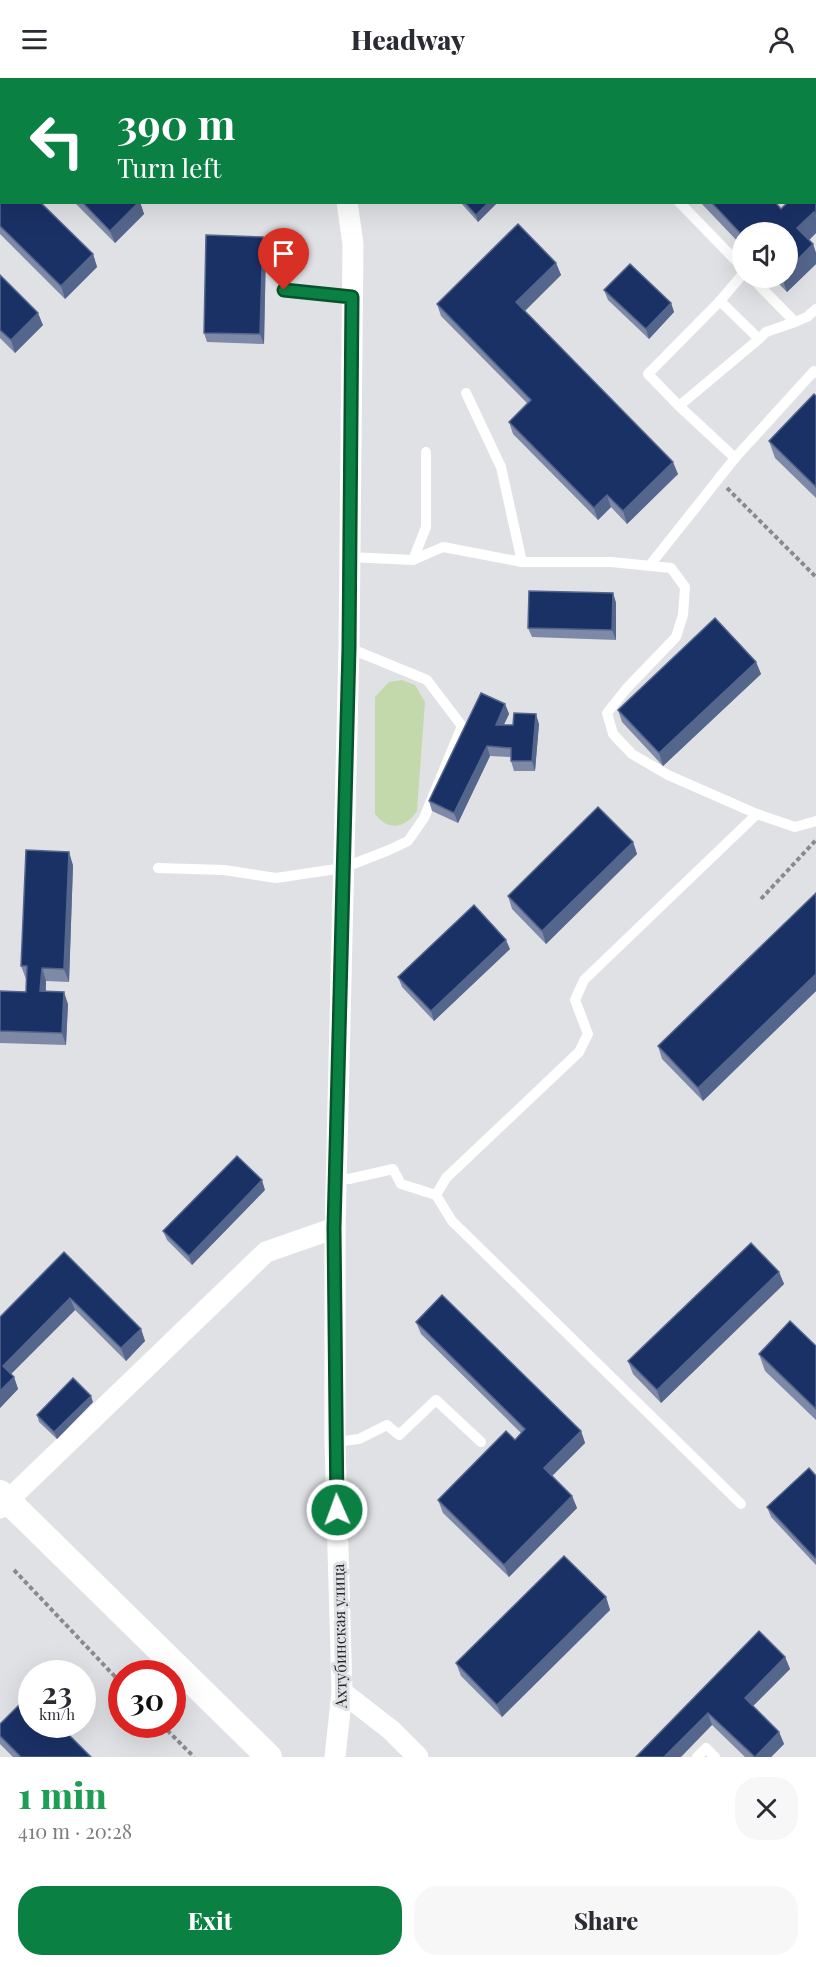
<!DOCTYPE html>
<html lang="en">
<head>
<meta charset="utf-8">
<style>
	:root { --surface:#fff; --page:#f7f7f7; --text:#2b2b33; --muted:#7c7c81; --accent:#0b8043 }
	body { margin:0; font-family:"Playfair Display",serif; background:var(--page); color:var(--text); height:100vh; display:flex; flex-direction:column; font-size:22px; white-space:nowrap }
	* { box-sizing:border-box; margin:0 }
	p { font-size:20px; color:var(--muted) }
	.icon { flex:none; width:33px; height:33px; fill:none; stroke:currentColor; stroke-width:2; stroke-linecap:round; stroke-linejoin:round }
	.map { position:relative; height:1679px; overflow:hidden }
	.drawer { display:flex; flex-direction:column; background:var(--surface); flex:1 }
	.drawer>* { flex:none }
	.top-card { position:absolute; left:0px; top:0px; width:816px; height:126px; box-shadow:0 6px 24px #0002; background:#0b8043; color:#fff; overflow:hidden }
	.tools { position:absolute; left:732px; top:144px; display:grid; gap:12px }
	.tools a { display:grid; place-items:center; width:66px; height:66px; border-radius:50%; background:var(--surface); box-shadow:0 6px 24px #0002; font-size:30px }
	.speed { position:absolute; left:18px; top:1582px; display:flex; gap:12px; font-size:30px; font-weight:700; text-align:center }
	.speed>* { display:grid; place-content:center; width:78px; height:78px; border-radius:50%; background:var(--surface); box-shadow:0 6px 24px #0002; line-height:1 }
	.speed small { font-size:15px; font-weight:400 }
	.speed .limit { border:9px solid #d22; background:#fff; color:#111 }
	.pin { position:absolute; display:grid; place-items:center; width:51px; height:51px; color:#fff; margin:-62px -26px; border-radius:50% 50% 50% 0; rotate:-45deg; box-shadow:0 0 6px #0007 }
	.pin .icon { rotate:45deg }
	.me { position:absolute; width:66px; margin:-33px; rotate:358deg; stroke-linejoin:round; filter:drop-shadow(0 0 4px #0008) }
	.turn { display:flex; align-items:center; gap:21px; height:126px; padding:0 18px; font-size:27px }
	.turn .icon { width:78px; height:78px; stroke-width:2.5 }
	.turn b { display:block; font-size:42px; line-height:51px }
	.round { display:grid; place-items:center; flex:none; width:63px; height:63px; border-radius:24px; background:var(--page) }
	.headline { display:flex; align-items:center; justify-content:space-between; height:102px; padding:0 18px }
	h1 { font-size:36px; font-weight:800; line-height:45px; color:#1e9e55 }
	.button { display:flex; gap:12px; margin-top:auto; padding:12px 18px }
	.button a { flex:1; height:69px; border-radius:24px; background:var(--accent); color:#fff; font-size:24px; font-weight:800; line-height:69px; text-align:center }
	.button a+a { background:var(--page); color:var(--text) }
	header { display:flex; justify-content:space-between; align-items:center; height:78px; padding:0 18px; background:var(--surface); font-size:27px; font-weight:800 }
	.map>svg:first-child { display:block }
</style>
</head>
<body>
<header><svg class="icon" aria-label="menu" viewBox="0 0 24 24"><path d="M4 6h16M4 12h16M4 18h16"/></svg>Headway<svg class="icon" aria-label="person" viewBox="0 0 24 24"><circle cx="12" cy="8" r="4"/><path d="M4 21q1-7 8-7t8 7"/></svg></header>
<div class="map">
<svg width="816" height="1679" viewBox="0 0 816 1679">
	<rect width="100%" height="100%" fill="#e0e1e5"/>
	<!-- green -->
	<path fill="#c3d9ab" d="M402 602 415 607 425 624 417 733C405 750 389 754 375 736V619L389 604Z"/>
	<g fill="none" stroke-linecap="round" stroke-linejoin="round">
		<!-- path -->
		<g stroke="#898a8d" stroke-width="4" stroke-dasharray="4.5 3" stroke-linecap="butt">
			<polyline points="727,410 816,499"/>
			<polyline points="761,821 816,762"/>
			<polyline points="14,1492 122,1606"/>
			<polyline points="162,1647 194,1679"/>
		</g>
		<!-- service -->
		<g stroke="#fff" stroke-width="10">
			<polyline points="557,0 559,2"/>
			<polyline points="814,40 816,38"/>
			<polyline points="679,124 742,189"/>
			<polyline points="752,200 795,244 807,239 816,231"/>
			<polyline points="283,212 352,219"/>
			<polyline points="720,223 742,197"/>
			<polyline points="759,261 766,254 795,244"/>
			<polyline points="466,315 501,389 522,484"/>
			<polyline points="679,328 648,296 720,223 759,261 679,328 735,380"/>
			<polyline points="349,479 413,482 443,469 522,484 611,484 671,490 685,509 683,537 676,559 627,610 607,635 613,656 632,676 668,697 757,736 795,749 816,743"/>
			<polyline points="413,482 426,449 426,374"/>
			<polyline points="650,487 735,380 814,293 816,295"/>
			<polyline points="158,790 224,792 276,800 343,790 389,772 408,763 424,740 462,648 427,602 349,570"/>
			<polyline points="336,1100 349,1101 393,1091 401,1106 436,1117"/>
			<polyline points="335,1364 359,1361 387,1347 399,1357 436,1322 481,1364"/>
			<polyline points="741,1426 452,1143 436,1117 446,1100 579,974 588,956 575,922 584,902 757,736"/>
			<polyline points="697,1679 706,1670 715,1679"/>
		</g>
		<!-- minor -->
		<g stroke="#fff" stroke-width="21">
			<polyline points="282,0 284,2"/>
			<polyline points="0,1430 266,1174 335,1150"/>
			<polyline points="342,1614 391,1652 418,1679"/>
			<polyline points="335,1679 342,1614 335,1364 335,1150 349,570 353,166 347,124"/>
		</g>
		<!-- tertiary -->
		<polyline stroke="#fff" stroke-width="26" points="0,1415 269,1679"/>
	</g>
	<!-- wall -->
	<g fill="#7d89a6">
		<polygon points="816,80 816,155 809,162 813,166 816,175 816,186 787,214 773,200 788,200 742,154 742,168 700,124 775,124 781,131 814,124"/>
		<polygon points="0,85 93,176 97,189 65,221 0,156"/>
		<polygon points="74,124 140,124 144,136 115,165"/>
		<polygon points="460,124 498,124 478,144"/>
		<polygon points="263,159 266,168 264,266 207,264 204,255"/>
		<polygon points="556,185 561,197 524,233 678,396 627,446 611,429 598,442 513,356 509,344 527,325 441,238 437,226"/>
		<polygon points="0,197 43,247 15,275 0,260"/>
		<polygon points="604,212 671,225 674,234 649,261 608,222"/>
		<polygon points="816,318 816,420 775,380 769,363"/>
		<polygon points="613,515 616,525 616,562 532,559 528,550"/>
		<polygon points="756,584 761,596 663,688 622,644 618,632"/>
		<polygon points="505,626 509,636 504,647 539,646 535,693 514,693 511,683 511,679 490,678 458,745 432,733 429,723"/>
		<polygon points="633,764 637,776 546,866 512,831 508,818"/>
		<polygon points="73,787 69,904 46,903 46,913 68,926 66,967 0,965 0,913 26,914 27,901 26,901 21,888"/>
		<polygon points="816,815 816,913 703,1023 662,981 658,968"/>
		<polygon points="510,871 434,943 402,909 398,899"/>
		<polygon points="265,1112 192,1187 167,1162 163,1153"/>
		<polygon points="64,1174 141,1251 145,1263 126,1283 75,1232 11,1296 14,1299 18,1311 0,1330 0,1239"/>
		<polygon points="779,1194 784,1206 661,1325 633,1296 628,1283"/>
		<polygon points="416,1244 581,1353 585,1365 552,1398 572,1418 577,1430 509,1499 443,1435 438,1422 515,1362 521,1355 421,1256"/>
		<polygon points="816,1268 816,1342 765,1293 759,1276"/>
		<polygon points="93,1324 57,1361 39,1344 37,1337"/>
		<polygon points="816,1398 816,1487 771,1439 767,1429"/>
		<polygon points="606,1519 610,1532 502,1639 461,1598 456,1585"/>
		<polygon points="785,1579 790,1591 753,1628 779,1654 784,1666 771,1679 745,1679 712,1647 636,1679"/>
		<polygon points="0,1646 91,1679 13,1679 0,1666"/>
	</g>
	<!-- shaded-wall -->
	<g fill="#55668c">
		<polygon points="501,0 510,0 509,2 499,2"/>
		<polygon points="139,124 140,124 144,136 115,165 110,153"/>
		<polygon points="489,124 498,124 478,144 476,137"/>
		<polygon points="814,134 816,140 816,155 804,167 797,150"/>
		<polygon points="263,159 266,168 264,266 260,256"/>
		<polygon points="813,166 816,175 816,186 787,214 782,200 788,200 788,191"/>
		<polygon points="93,176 97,189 65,221 61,208"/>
		<polygon points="556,185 561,197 521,237 516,224"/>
		<polygon points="671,225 674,234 649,261 646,251"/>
		<polygon points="38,235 43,247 15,275 11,262"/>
		<polygon points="673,384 678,396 627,446 623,433"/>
		<polygon points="607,417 611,429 598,442 594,430"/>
		<polygon points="613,515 616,525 616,562 612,552"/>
		<polygon points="756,584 761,596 663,688 659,675"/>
		<polygon points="505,626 509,636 499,656 496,647"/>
		<polygon points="536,636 539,646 535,693 532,683"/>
		<polygon points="487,668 490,678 458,745 454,735"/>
		<polygon points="633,764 637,776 546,866 542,853"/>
		<polygon points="69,774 73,787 69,904 64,891"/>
		<polygon points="506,862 510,871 434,943 431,933"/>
		<polygon points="42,890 46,903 45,925 40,913"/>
		<polygon points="816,896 816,913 703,1023 698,1010"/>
		<polygon points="64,914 68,926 66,967 62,955"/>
		<polygon points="262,1102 265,1112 192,1187 189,1178"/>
		<polygon points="779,1194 784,1206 661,1325 657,1312"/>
		<polygon points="70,1220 75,1232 7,1300 3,1288"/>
		<polygon points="141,1251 145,1263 126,1283 121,1270"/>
		<polygon points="14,1299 18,1311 0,1330 0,1313"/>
		<polygon points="91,1318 93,1324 57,1361 54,1354"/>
		<polygon points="581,1353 585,1365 548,1402 544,1390"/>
		<polygon points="572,1418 577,1430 509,1499 504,1487"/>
		<polygon points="606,1519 610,1532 502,1639 497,1627"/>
		<polygon points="785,1579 790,1591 749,1632 745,1620"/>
		<polygon points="708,1635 712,1647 681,1679 664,1679"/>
		<polygon points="779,1654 784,1666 771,1679 755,1679"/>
	</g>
	<!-- building -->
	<g fill="#1a3166" stroke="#55668c" stroke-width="1.5">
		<polygon points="4,0 15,0 17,2 2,2"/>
		<polygon points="63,0 130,0 132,2 65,2"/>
		<polygon points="442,0 501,0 499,2 440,2"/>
		<polygon points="2,2 2,45 0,44 0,4"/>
		<polygon points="816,80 816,137 814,134 797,150 813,166 788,191 788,154 742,154 742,157 711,124 775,124 781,131 788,124 814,124 814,81"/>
		<polygon points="0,85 2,86 2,124 40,124 93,176 61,208 0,148"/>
		<polygon points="82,124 139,124 110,153"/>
		<polygon points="464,124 489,124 476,137"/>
		<polygon points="518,146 556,185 516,224 673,384 623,433 607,417 594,430 509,344 531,322 437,226"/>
		<polygon points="206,157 263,159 260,256 204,255"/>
		<polygon points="630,186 671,225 646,251 604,212"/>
		<polygon points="0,197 38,235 11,262 0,252"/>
		<polygon points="814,316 816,318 816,409 769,363"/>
		<polygon points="529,513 613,515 612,552 528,550"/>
		<polygon points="715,540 756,584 659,675 618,632"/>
		<polygon points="481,615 505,626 496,647 513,647 514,635 536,636 532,683 511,683 511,670 487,668 454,735 429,723"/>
		<polygon points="598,729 633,764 542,853 508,818"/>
		<polygon points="26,772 69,774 64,891 42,890 40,913 64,914 62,955 0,953 0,913 26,914 27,888 21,888"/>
		<polygon points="816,815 816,896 698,1010 658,968"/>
		<polygon points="474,827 506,862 431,933 398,899"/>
		<polygon points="237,1078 262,1102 189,1178 163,1153"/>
		<polygon points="751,1165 779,1194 657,1312 628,1283"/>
		<polygon points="64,1174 141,1251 121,1270 70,1220 3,1288 14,1299 0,1313 0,1239"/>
		<polygon points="442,1217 581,1353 544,1390 572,1418 504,1487 438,1422 506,1353 515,1362 525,1351 416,1244"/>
		<polygon points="790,1243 816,1268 816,1331 759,1276"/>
		<polygon points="73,1300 91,1318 54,1354 37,1337"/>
		<polygon points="809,1390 816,1398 816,1479 815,1480 767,1429"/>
		<polygon points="564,1478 606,1519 497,1627 456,1585"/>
		<polygon points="759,1553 785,1579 745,1620 779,1654 755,1679 708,1635 664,1679 636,1679"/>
		<polygon points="29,1617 32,1620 32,1647 59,1647 91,1679 21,1679 0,1658 0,1646"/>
	</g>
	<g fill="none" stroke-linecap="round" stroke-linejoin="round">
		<defs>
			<polyline id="route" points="284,212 352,219 349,570 334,1150 337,1432"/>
		</defs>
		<!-- route casing -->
		<use href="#route" stroke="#07532c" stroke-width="15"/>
		<!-- route -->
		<use href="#route" stroke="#0b8043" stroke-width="10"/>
	</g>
	<g text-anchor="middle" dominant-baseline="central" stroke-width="6" stroke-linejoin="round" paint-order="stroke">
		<!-- street labels -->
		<g font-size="16" fill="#242526" stroke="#e0e1e5">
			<text transform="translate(339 1558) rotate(-91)">Ахтубинская улица</text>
		</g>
	</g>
</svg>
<div class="tools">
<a><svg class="icon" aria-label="sound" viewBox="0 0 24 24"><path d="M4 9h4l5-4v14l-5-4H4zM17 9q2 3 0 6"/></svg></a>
</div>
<div class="speed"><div>23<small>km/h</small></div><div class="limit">30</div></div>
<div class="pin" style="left:284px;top:212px;background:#d93025"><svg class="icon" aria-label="arrive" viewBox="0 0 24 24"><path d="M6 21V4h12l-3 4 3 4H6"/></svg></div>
<svg class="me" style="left:337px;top:1432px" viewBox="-20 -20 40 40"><circle r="17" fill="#0b8043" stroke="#fff" stroke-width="3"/><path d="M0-11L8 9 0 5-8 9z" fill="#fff"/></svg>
<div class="top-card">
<div class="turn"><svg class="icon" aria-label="left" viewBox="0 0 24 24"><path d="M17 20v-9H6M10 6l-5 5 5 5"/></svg><div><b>390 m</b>Turn left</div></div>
</div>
</div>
<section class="drawer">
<div class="headline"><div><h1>1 min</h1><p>410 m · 20:28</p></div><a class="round"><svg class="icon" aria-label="close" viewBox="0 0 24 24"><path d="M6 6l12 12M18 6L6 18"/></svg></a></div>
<div class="button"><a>Exit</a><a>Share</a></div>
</section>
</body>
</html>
